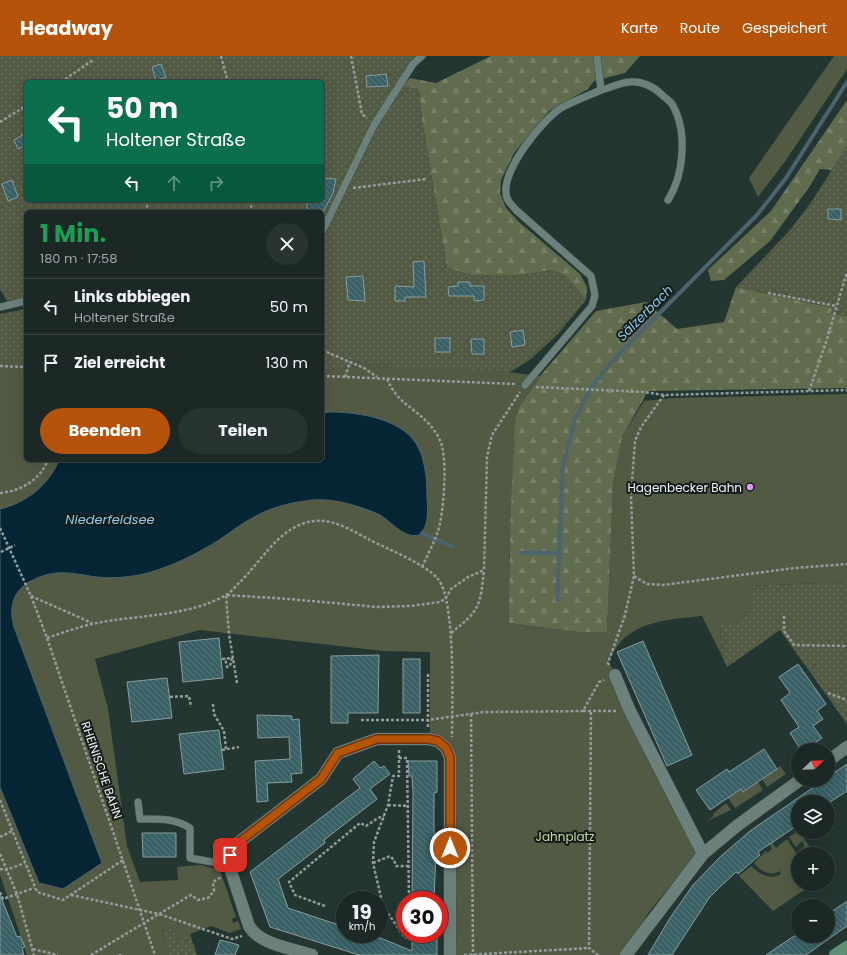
<!DOCTYPE html>
<html lang="de">
<head>
<meta charset="utf-8">
<style>
	:root { --surface:#1b2826; --page:#283432; --text:#f1f3f6; --muted:#a0a6a7; --line:#394443; --accent:#b45309 }
	body { margin:0; font-family:Poppins,sans-serif; background:var(--page); color:var(--text); height:100vh; display:flex; flex-direction:column; font-size:15px; white-space:nowrap }
	* { box-sizing:border-box; margin:0 }
	p { font-size:13px; color:var(--muted) }
	.icon { flex:none; width:22px; height:22px; fill:none; stroke:currentColor; stroke-width:2; stroke-linecap:round; stroke-linejoin:round }
	.map { position:relative; flex:1; overflow:hidden }
	.drawer { position:absolute; left:24px; top:154px; width:300px; height:252px; display:flex; flex-direction:column; background:var(--surface); border-radius:6px; box-shadow:0 4px 16px #0002,0 0 0 1px var(--line) }
	.drawer>* { flex:none }
	.top-card { position:absolute; left:24px; top:24px; width:300px; height:122px; border-radius:6px; box-shadow:0 4px 16px #0002,0 0 0 1px var(--line); background:#0b6e4f; color:#fff; overflow:hidden }
	.needle { width:26px; rotate:67deg }
	.buttons { position:absolute; left:791px; top:687px; display:grid; gap:8px }
	.buttons a { display:grid; place-items:center; width:44px; height:44px; border-radius:50%; background:var(--surface); box-shadow:0 4px 16px #0002,0 0 0 1px var(--line); font-size:20px }
	.speed { position:absolute; left:336px; top:835px; display:flex; gap:8px; font-size:20px; font-weight:700; text-align:center }
	.speed>* { display:grid; place-content:center; width:52px; height:52px; border-radius:50%; background:var(--surface); box-shadow:0 4px 16px #0002,0 0 0 1px var(--line); line-height:1 }
	.speed small { font-size:10px; font-weight:400 }
	.speed .limit { border:6px solid #d22; background:#fff; color:#111 }
	.pin { position:absolute; display:grid; place-items:center; width:34px; height:34px; color:#fff; margin:-17px; border-radius:8px; box-shadow:0 2px 6px #0006 }
	.me { position:absolute; width:44px; margin:-22px; rotate:0deg; stroke-linejoin:round; filter:drop-shadow(0 0 3px #0008) }
	.turn { display:flex; align-items:center; gap:14px; height:84px; padding:0 16px; font-size:18px }
	.turn .icon { width:52px; height:52px; stroke-width:2.5 }
	.turn b { display:block; font-size:28px; line-height:34px }
	.lanes { display:flex; align-items:center; height:38px; padding:0 16px; background:#0003; justify-content:center; gap:20px; direction:ltr }
	.lanes .off { opacity:.35 }
	.round { display:grid; place-items:center; flex:none; width:42px; height:42px; border-radius:21px; background:var(--page) }
	.summary { display:flex; align-items:center; justify-content:space-between; height:68px; padding:0 16px }
	h1 { font-size:24px; font-weight:700; line-height:30px; color:#1e9e55 }
	.button { display:flex; gap:8px; margin-top:auto; padding:8px 16px }
	.button a { flex:1; height:46px; border-radius:24px; background:var(--accent); color:#fff; font-size:16px; font-weight:700; line-height:46px; text-align:center }
	.button a+a { background:var(--page); color:var(--text) }
	ul { padding:0; list-style:none }
	li { display:flex; align-items:center; gap:12px; height:56px; padding:0 16px; border-top:1px solid var(--line) }
	li div { flex:1 }
	li b { display:block; font-size:15px }
	li em { font-style:normal }
	header { display:flex; align-items:center; gap:24px; box-sizing:border-box; height:56px; padding:0 20px; background:var(--accent); color:#fff }
	header strong { font-size:19px }
	nav { display:flex; gap:22px; margin-inline-start:auto; font-size:14px }
	.map>svg:first-child { display:block }
</style>
</head>
<body>
<header>
<strong>Headway</strong>
<nav><a>Karte</a><a>Route</a><a>Gespeichert</a></nav>
</header>
<div class="map">
<svg width="847" height="899" viewBox="0 0 847 899">
	<defs>
		<pattern id="forest-firs" width="22" height="20" patternUnits="userSpaceOnUse"><rect width="22" height="20" fill="#616b4d"/><path d="M5 1l3.5 6h-7zM16 11l3.5 6h-7z" fill="#788167"/></pattern>
		<pattern id="garden-dots" width="8" height="8" patternUnits="userSpaceOnUse"><rect width="8" height="8" fill="#535a44"/><path d="M2 2h.1M6 6h.1" fill="none" stroke="#6c7260" stroke-width="1.8" stroke-linecap="round"/></pattern>
		<pattern id="building-back-hatch" width="6" height="6" patternUnits="userSpaceOnUse"><rect width="6" height="6" fill="#396166"/><path d="M-1 5l2 2M0 0l6 6M5-1l2 2" fill="none" stroke="#56787c"/></pattern>
	</defs>
	<rect width="100%" height="100%" fill="#243632"/>
	<!-- green -->
	<g fill="#535a44">
		<polygon points="834,0 847,0 847,13 786,104 758,141 749,122"/>
		<path d="M0 303H26V404H322V313L345 314 352 304 375 310 484 313 540 320 534 333 517 356 513 416 509 505V567L579 576 607 575 613 428 622 381 644 345 672 342 847 338V526L750 530V555L734 567 720 569 722 600 702 560C664 564 624 565 609 606L699 795 649 856 623 899H452L451 701 430 682V596L383 595 200 574 95 603 108 653 127 790 140 826 178 824 177 811 200 809 220 814 236 861 232 863 233 867 238 865 241 873 230 877 211 870 178 883 173 871 162 875 170 899H27L0 819Z"/>
		<polygon points="780,710 786,718 767,731 762,723"/>
		<polygon points="758,726 763,734 735,752 728,742 741,733 744,736"/>
		<polygon points="726,747 731,754 705,766 714,760 713,758"/>
		<path d="M798 775 815 798H798V828H813L773 855 739 820 751 810C759 818 770 825 781 818L780 815C769 821 761 815 754 807L766 795 767 797 772 793 770 788 772 787 776 792 787 783 796 797 805 790 802 785 796 791 789 781Z"/>
	</g>
	<!-- forest -->
	<g fill="url(#forest-firs)">
		<polygon points="491,0 640,0 625,17 594,25 588,33 549,55 514,97 501,124 500,137 506,152 519,166 580,218 587,231 586,244 566,220 551,214 524,219 471,219 447,212 422,64 419,34 403,30 410,22 436,27"/>
		<polygon points="847,44 847,90 832,114 820,113 810,130 770,185 724,224 711,225 708,214 771,155"/>
		<path d="M736 231 833 252 831 258 847 260V332L648 335 622 381 613 428 607 576H579L509 567C509 510 510 452 514 394 515 383 513 365 518 355 524 341 534 334 540 320L596 255 646 246 677 273 724 266Z"/>
	</g>
	<!-- garden -->
	<g fill="url(#garden-dots)" fill-rule="evenodd">
		<path d="M0 0H420L391 37 403 30 419 34 422 64 447 212 471 219H524L551 214 566 220 586 244 558 278 531 303 510 316 375 310 352 304 345 314 322 313V156H26V243L7 245 0 233ZM26 26H322V144H26Z"/>
		<polygon points="847,90 847,260 831,258 832,252 736,231 791,173 812,145"/>
		<polygon points="26,253 26,303 0,303 0,258"/>
		<polygon points="847,526 847,668 780,574 727,611 722,600 720,568 734,567 750,555 750,530"/>
		<polygon points="173,871 178,883 190,878 197,899 170,899 162,875"/>
	</g>
	<!-- water -->
	<path fill="#062535" stroke="#4b646e" d="M330 356C359 356 406 363 419 393 426 408 427 426 427 442 428 454 429 471 419 479 404 483 392 466 380 459 360 450 334 442 312 444 295 446 275 450 260 458 245 465 232 475 219 484 197 498 172 510 148 517 131 521 113 523 96 521 70 517 55 512 29 526 12 536 9 553 14 571L102 807 63 833 39 827 0 731V453C26 447 49 429 59 404H322V357Z"/>
	<g fill="none" stroke-linecap="round" stroke-linejoin="round">
		<!-- stream -->
		<g stroke="#4b646e" stroke-width="4">
			<polyline points="422,477 453,491"/>
			<polyline points="521,497 560,497"/>
			<polyline points="557,544 563,410 575,363 590,333 615,302 757,159 786,122 847,26"/>
		</g>
	</g>
	<!-- building -->
	<g fill="url(#building-back-hatch)" stroke="#879d9f">
		<polygon points="161,8 166,21 156,25 152,11"/>
		<polygon points="386,18 388,30 367,31 366,20"/>
		<polygon points="26,77 26,89 18,93 14,84"/>
		<polygon points="322,122 336,123 333,137 322,158 322,156 307,156 307,144 322,144"/>
		<polygon points="12,124 18,141 8,145 2,128"/>
		<polygon points="828,153 841,153 841,164 828,163"/>
		<polygon points="424,205 426,241 405,241 405,245 395,245 395,230 414,231 413,206"/>
		<polygon points="363,220 365,245 348,244 346,221"/>
		<polygon points="458,226 470,226 470,230 484,230 484,244 474,245 474,240 449,240 448,231 458,230"/>
		<polygon points="523,274 525,289 512,291 510,276"/>
		<rect x="435" y="282" width="15" height="14"/>
		<polygon points="471,283 484,283 484,298 472,298"/>
		<polygon points="219,582 223,622 183,626 179,586"/>
		<polygon points="643,585 692,699 667,710 617,596"/>
		<polygon points="379,599 378,657 348,657 348,667 331,667 331,600"/>
		<rect x="403" y="603" width="17" height="54"/>
		<polygon points="798,608 826,648 817,655 823,663 813,670 822,682 805,694 801,694 790,677 799,671 781,644 790,637 779,621"/>
		<polygon points="167,622 172,662 132,666 127,626"/>
		<polygon points="257,659 292,660 292,664 299,663 302,717 291,718 292,726 267,727 268,745 257,746 255,705 290,703 289,681 258,682"/>
		<polygon points="219,674 224,713 184,718 179,678"/>
		<polygon points="764,693 777,713 743,736 741,733 710,754 696,734 727,713 729,716"/>
		<polygon points="374,705 380,712 384,710 390,718 370,733 377,743 324,784 325,787 278,823 288,852 345,871 345,878 368,878 383,883 412,895 412,878 434,878 434,883 437,883 437,899 359,899 270,871 250,816 360,732 353,723"/>
		<polygon points="408,705 437,705 437,736 434,737 434,795 436,795 434,844 412,844 413,736 412,720 409,720"/>
		<polygon points="847,708 847,735 830,746 798,746 798,769 758,796 760,799 738,818 736,816 721,830 709,842 672,899 648,899 670,862 693,829 720,801 750,775 824,724 828,724 828,721"/>
		<polygon points="142,777 176,777 176,801 143,801"/>
		<polygon points="0,839 17,881 20,880 25,891 22,892 24,899 0,899"/>
		<polygon points="847,845 847,870 806,899 766,899 794,880 828,880 828,858"/>
		<polygon points="220,884 239,889 235,899 215,899"/>
	</g>
	<g fill="none" stroke-linecap="round" stroke-linejoin="round">
		<defs>
			<g id="service">
				<path d="M601 34C610 32 621 26 630 26 641 25 653 30 661 38 664 41 669 44 672 48 688 75 684 119 668 144"/>
				<polyline points="322,176 374,69 413,8 422,0"/>
				<polyline points="0,251 26,245"/>
				<path d="M525 329 592 250 595 239 591 220 516 154C513 150 508 146 507 142 498 118 542 64 561 52 573 45 588 40 601 34L597 0"/>
				<path d="M138 746 140 763C159 763 174 762 190 772V802L229 809"/>
			</g>
			<g id="minor">
				<polyline points="615,619 629,653 703,798"/>
				<polyline points="828,705 847,691"/>
				<path d="M312 899C292 892 260 889 249 870L229 809 230 799 234 790 321 723 338 697 377 683H428L438 685 446 692 450 701V899"/>
				<polyline points="626,899 703,798 738,769 800,724"/>
			</g>
			<polyline id="secondary" points="835,899 847,891"/>
		</defs>
		<!-- service casing -->
		<use href="#service" stroke="#42524e" stroke-width="8"/>
		<!-- minor casing -->
		<use href="#minor" stroke="#42524e" stroke-width="13"/>
		<!-- secondary casing -->
		<use href="#secondary" stroke="#42524e" stroke-width="13"/>
		<!-- path -->
		<g stroke="#909d9b" stroke-width="2.5" stroke-dasharray="3 2" stroke-linecap="butt">
			<polyline points="221,0 228,26"/>
			<polyline points="351,0 362,58 367,62"/>
			<polyline points="61,26 93,4"/>
			<polyline points="0,66 26,50"/>
			<polyline points="353,132 426,123"/>
			<polyline points="145,144 149,156"/>
			<polyline points="250,144 252,156"/>
			<polyline points="768,237 836,250"/>
			<polyline points="322,294 364,312 377,321"/>
			<polyline points="0,310 26,311"/>
			<polyline points="322,320 515,328"/>
			<polyline points="345,321 350,306"/>
			<path d="M387 323C398 348 413 350 430 369 435 375 440 382 442 390 447 409 444 459 437 478 433 489 427 500 422 511"/>
			<polyline points="536,331 644,336 664,339 847,334"/>
			<polyline points="809,335 826,286 847,216"/>
			<path d="M0 437C21 435 40 424 48 404"/>
			<polyline points="0,472 31,540 47,582 155,899"/>
			<polyline points="1,496 15,489"/>
			<polyline points="634,520 647,528 663,529 795,512 847,508"/>
			<polyline points="31,540 92,567"/>
			<polyline points="784,560 784,575 794,589 847,590"/>
			<path d="M451 577C480 554 480 551 484 514"/>
			<path d="M47 582C67 575 87 568 108 565 146 559 191 559 226 539 230 537 235 531 239 527 259 508 275 478 302 468 327 458 349 473 370 484 388 493 425 508 438 523 456 544 452 650 452 681"/>
			<polyline points="222,603 232,602 230,610 227,611 225,602"/>
			<polyline points="609,609 608,607 625,559 634,520 631,441 635,385 641,371 664,339"/>
			<polyline points="237,627 229,578 226,539 289,543 378,551 410,550 440,546 446,542 451,533 468,521 484,514 487,401 492,379 520,336"/>
			<polyline points="828,637 847,644"/>
			<polyline points="170,641 189,640 191,651"/>
			<polyline points="213,648 214,658 224,675 226,693"/>
			<polyline points="583,655 617,655"/>
			<polyline points="591,656 589,892 598,899"/>
			<polyline points="471,658 473,899"/>
			<polyline points="361,664 428,664 428,618"/>
			<polyline points="428,671 428,664 484,656 583,655 599,626 604,624"/>
			<polyline points="222,694 239,691"/>
			<polyline points="399,694 399,720 393,720 388,749 374,786 373,807 383,850 405,882 409,881 409,878"/>
			<polyline points="399,702 407,702 409,844"/>
			<polyline points="0,744 37,836 63,844 123,804"/>
			<polyline points="388,749 409,750"/>
			<polyline points="0,781 12,775"/>
			<polyline points="0,798 17,838 34,899"/>
			<polyline points="373,807 390,800 394,804 396,810 409,810"/>
			<polyline points="0,813 6,814 25,807"/>
			<polyline points="0,836 3,843 34,832"/>
			<polyline points="71,839 159,858 191,839 198,844 208,842 214,835 213,826 221,821"/>
			<polyline points="325,850 295,839 289,826 360,767 366,770 378,762 384,760"/>
			<polyline points="33,893 58,899"/>
			<polyline points="120,898 120,899"/>
			<polyline points="91,899 159,858 232,883 242,880"/>
			<polyline points="464,899 589,892"/>
		</g>
		<!-- service -->
		<use href="#service" stroke="#6d817c" stroke-width="7"/>
		<!-- minor -->
		<use href="#minor" stroke="#6d817c" stroke-width="12"/>
		<!-- secondary -->
		<use href="#secondary" stroke="#629076" stroke-width="12"/>
	</g>
	<g fill="none" stroke-linecap="round" stroke-linejoin="round">
		<defs>
			<polyline id="route" points="230,799 234,790 321,723 338,697 377,683 428,683 438,685 446,692 450,701 450,792"/>
		</defs>
		<!-- route casing -->
		<use href="#route" stroke="#753606" stroke-width="10"/>
		<!-- route -->
		<use href="#route" stroke="#b45309" stroke-width="7"/>
	</g>
	<!-- markers -->
	<circle fill="#dc99f4" stroke="#141c1a" stroke-width="1.5" cx="750" cy="431" r="4"/>
	<g text-anchor="middle" dominant-baseline="central" stroke-width="4" stroke-linejoin="round" paint-order="stroke">
		<!-- poi labels -->
		<g font-size="12" fill="#ecf6f4" stroke="#141c1a" text-anchor="end">
			<text x="742" y="431">Hagenbecker Bahn</text>
		</g>
		<!-- street labels -->
		<g font-size="12" fill="#ecf6f4" stroke="#141c1a">
			<text transform="translate(102 714) rotate(71)">RHEINISCHE BAHN</text>
		</g>
		<!-- park labels -->
		<g font-size="12" fill="#c6d9a2" stroke="#141c1a">
			<text x="565" y="780">Jahnplatz</text>
		</g>
		<!-- water labels -->
		<g font-size="13" font-style="italic" fill="#8ec9ea" stroke="#141c1a">
			<text transform="translate(645 257) rotate(-45)">Sälzerbach</text>
			<text x="110" y="463">Niederfeldsee</text>
		</g>
	</g>
</svg>
<div class="buttons">
<a><svg class="needle" viewBox="-14 -14 28 28"><path d="M0-13l5 13h-10z" fill="#e53935"/><path d="M0 13l5-13h-10z" fill="#a0a6a7"/></svg></a>
<a><svg class="icon" aria-label="layers" viewBox="0 0 24 24"><path d="M12 4l9 5-9 5-9-5zM3 14l9 5 9-5"/></svg></a>
<a>+</a>
<a>−</a>
</div>
<div class="speed"><div>19<small>km/h</small></div><div class="limit">30</div></div>
<div class="pin" style="left:230px;top:799px;background:#d93025"><svg class="icon" aria-label="arrive" viewBox="0 0 24 24"><path d="M6 21V4h12l-3 4 3 4H6"/></svg></div>
<svg class="me" style="left:450px;top:792px" viewBox="-20 -20 40 40"><circle r="17" fill="#b45309" stroke="#fff" stroke-width="3"/><path d="M0-11L8 9 0 5-8 9z" fill="#fff"/></svg>
<div class="top-card">
<div class="turn"><svg class="icon" aria-label="left" viewBox="0 0 24 24"><path d="M17 20v-9H6M10 6l-5 5 5 5"/></svg><div><b>50 m</b>Holtener Straße</div></div>
<div class="lanes"><svg class="icon" aria-label="left" viewBox="0 0 24 24"><path d="M17 20v-9H6M10 6l-5 5 5 5"/></svg><svg class="icon off" aria-label="ahead" viewBox="0 0 24 24"><path d="M12 20V5M6 11l6-6 6 6"/></svg><svg class="icon off" aria-label="right" viewBox="0 0 24 24"><path d="M7 20v-9h11M14 6l5 5-5 5"/></svg></div>
</div>
<section class="drawer">
<div class="summary"><div><h1>1 Min.</h1><p>180 m · 17:58</p></div><a class="round"><svg class="icon" aria-label="close" viewBox="0 0 24 24"><path d="M6 6l12 12M18 6L6 18"/></svg></a></div>
<ul>
<li><svg class="icon" aria-label="left" viewBox="0 0 24 24"><path d="M17 20v-9H6M10 6l-5 5 5 5"/></svg><div><b>Links abbiegen</b><p>Holtener Straße</p></div><em>50 m</em></li>
<li><svg class="icon" aria-label="arrive" viewBox="0 0 24 24"><path d="M6 21V4h12l-3 4 3 4H6"/></svg><div><b>Ziel erreicht</b></div><em>130 m</em></li>
</ul>
<div class="button"><a>Beenden</a><a>Teilen</a></div>
</section>
</div>
</body>
</html>
